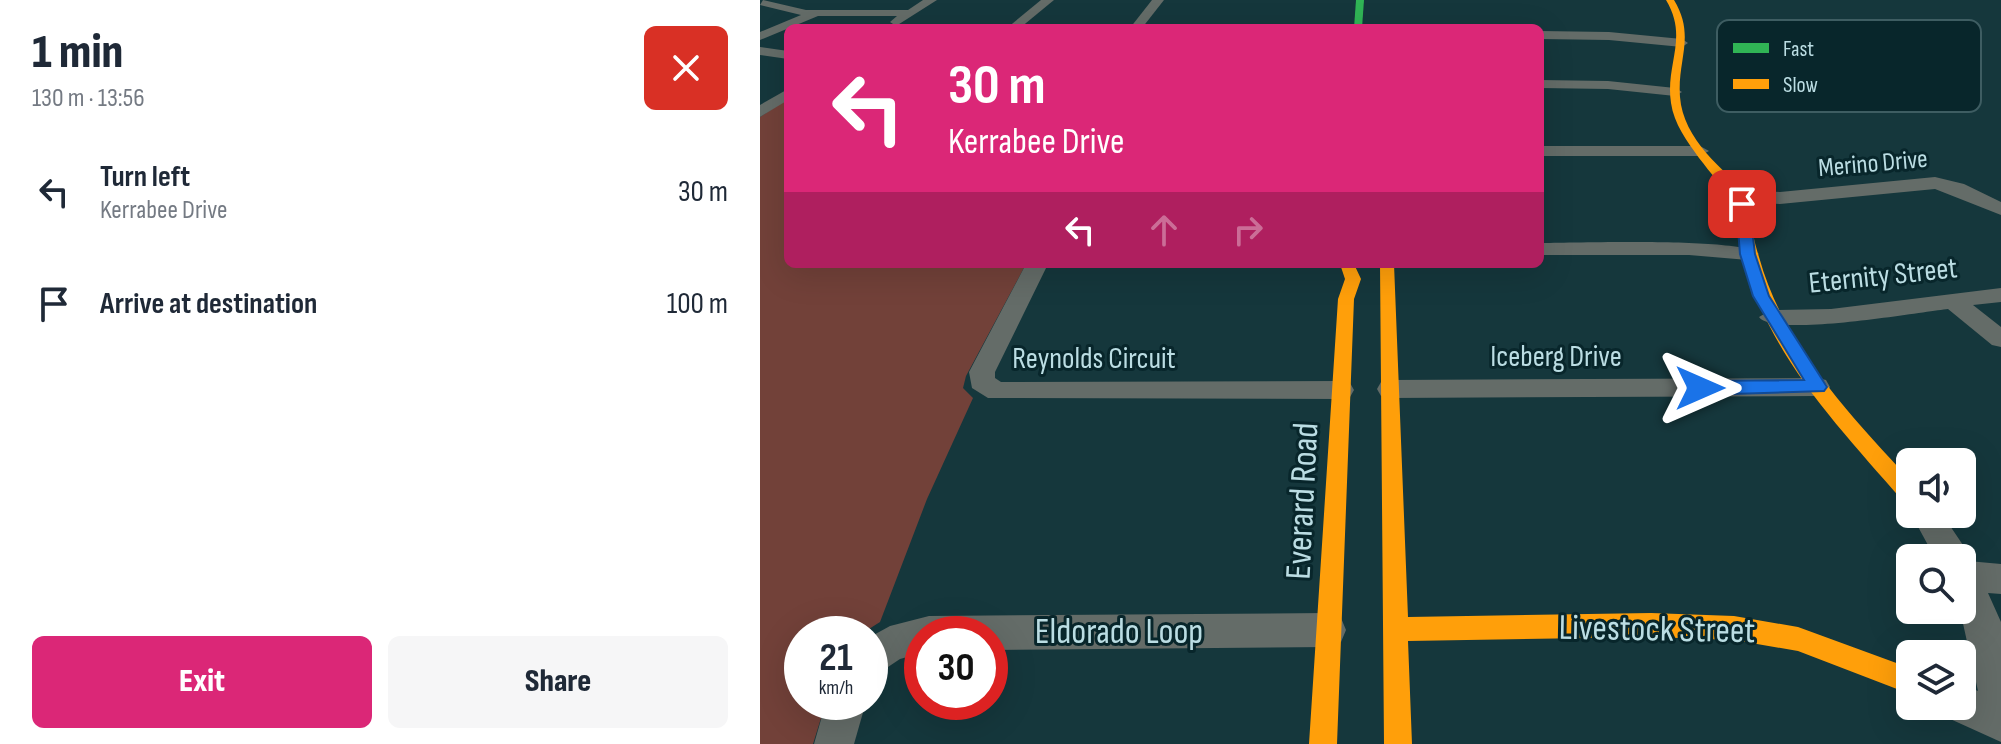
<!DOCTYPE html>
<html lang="en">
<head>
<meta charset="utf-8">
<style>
	:root { --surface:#fff; --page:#f6f6f7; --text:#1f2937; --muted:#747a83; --accent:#db2777 }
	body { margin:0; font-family:"Sofia Sans Condensed",sans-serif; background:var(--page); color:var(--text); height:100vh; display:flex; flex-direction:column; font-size:30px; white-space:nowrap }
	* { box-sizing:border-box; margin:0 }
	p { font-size:26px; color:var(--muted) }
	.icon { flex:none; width:44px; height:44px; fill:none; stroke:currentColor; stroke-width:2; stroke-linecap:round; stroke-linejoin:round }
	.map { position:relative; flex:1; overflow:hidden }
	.details { display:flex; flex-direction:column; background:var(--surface); width:760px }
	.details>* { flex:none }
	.hud { position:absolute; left:24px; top:24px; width:760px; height:244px; border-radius:12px; box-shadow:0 8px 32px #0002; background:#db2777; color:#fff; overflow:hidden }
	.buttons { position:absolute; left:1136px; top:448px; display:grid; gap:16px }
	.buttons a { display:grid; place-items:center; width:80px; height:80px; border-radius:12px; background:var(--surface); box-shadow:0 8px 32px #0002; font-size:40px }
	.speed { position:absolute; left:24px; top:616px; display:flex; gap:16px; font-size:40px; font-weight:700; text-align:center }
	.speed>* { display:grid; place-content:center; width:104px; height:104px; border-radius:50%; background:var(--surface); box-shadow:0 8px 32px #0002; line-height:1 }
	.speed small { font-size:20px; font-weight:400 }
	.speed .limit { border:12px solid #d22; background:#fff; color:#111 }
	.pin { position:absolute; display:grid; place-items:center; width:68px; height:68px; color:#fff; margin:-34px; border-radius:16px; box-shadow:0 4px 12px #0006 }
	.me { position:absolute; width:88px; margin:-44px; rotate:90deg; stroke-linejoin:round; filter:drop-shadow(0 0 6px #0008) }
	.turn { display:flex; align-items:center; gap:28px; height:168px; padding:0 32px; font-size:36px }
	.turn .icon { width:104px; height:104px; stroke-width:2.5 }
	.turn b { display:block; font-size:56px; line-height:68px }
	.lanes { display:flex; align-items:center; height:76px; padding:0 32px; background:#0003; justify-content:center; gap:40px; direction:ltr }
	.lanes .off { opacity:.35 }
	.round { display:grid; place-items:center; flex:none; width:84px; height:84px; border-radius:12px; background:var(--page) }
	.summary { display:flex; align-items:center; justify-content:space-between; height:136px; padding:0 32px }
	h1 { font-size:48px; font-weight:800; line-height:60px }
	.action { display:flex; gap:16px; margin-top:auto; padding:16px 32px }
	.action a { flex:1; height:92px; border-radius:12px; background:var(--accent); color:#fff; font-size:32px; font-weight:800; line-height:92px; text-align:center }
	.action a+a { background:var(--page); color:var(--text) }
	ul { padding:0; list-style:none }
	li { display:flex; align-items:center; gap:24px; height:112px; padding:0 32px }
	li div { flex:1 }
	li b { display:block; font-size:30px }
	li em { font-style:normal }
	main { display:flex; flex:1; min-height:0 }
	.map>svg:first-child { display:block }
</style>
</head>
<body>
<main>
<section class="details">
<div class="summary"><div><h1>1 min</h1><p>130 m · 13:56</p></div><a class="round" style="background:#d93025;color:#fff"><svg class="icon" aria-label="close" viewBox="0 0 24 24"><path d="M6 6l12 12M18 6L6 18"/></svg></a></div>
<ul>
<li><svg class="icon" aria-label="left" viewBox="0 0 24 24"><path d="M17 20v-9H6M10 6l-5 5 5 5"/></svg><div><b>Turn left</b><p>Kerrabee Drive</p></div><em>30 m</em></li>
<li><svg class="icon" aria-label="arrive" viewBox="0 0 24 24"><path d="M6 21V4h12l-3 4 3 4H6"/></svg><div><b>Arrive at destination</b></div><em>100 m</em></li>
</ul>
<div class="action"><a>Exit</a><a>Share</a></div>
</section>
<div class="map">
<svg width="1241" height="744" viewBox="0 0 1241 744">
	<rect width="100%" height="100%" fill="#15373c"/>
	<!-- green -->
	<polygon fill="#724139" points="28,98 28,264 266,264 206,376 203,388 213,398 167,499 120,622 101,634 42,634 42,702 66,702 53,744 0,744 0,117"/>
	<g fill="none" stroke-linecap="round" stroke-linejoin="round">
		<!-- street -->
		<g fill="#646c68" fill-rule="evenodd">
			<polygon points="3,0 46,10 148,10 163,0 177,0 136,26 130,22 137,16 58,16 0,40 0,32 41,15 0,5"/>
			<polygon points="281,0 294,0 260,28 247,28"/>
			<polygon points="392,0 404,0 382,28 370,28"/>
			<polygon points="780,31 849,32 922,39 928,43 922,47 849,40 780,39"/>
			<polygon points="0,47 28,51 28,59 0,55"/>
			<polygon points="780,80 848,81 915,88 922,92 915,96 848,89 780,88"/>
			<polygon points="28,89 28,100 0,117 0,105"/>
			<polygon points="780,146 940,146 949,151 940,156 780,156"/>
			<polygon points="1175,177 1204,184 1241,202 1241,215 1175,189 1020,204 985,202 976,196 985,190 1020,192"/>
			<path d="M780 243C812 243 984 237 999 254L988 260 929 255H780Z"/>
			<polygon points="266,264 288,264 235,372 235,378 241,382 581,381 590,383 594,390 590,397 581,399 228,398 212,388 209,372"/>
			<path d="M1241 288V302L1213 305 1241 327V347L1232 345 1188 309C1160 312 1013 338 999 317L1011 310 1071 309Z"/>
			<polygon points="1057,378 1066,380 1070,387 1066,394 1057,396 630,398 621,396 617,389 621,382 630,380"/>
			<polygon points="1150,512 1182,514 1205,548 1208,561 1241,564 1241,594 1228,593 1241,622 1241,742 1188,718 1183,706 1202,706 1202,684 1218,691 1200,610 1202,558 1175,558"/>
			<polygon points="568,613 581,618 586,630 581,642 568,647 230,650 230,634 162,634 162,653 140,659 110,679 110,637 130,626 169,616"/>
			<polygon points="66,702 106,702 94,744 54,744"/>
		</g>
		<!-- fast -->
		<polygon fill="#30b455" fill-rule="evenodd" points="596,0 604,0 602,28 594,28"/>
		<!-- slow -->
		<g fill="#ff9f0a" fill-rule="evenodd">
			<path d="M906 0H914C936 36 917 60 920 97 923 139 963 171 992 196 988 217 993 237 999 257 1024 347 1088 412 1150 480V503L1142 500C1079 427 1008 355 984 259 979 238 974 219 978 198 961 188 951 173 939 158 927 141 914 124 911 103 905 64 929 38 906 0Z"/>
			<polygon points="580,264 594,264 601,279 594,299 577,744 549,744 578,299 585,279"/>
			<polygon points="620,264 634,264 648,617 891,613 974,616 1038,627 1150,668 1150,694 1038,651 974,640 891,637 648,641 652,744 624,744"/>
		</g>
	</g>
	<!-- route -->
	<polygon fill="#1a73e8" stroke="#114b97" stroke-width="2" points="982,200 989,204 995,254 1009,296 1067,387 1064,391 940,395 930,388 940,381 1044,380 993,296 980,254 976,204"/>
	<g text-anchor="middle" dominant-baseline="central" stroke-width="6" stroke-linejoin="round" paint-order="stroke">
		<!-- far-street labels -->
		<g font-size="26" fill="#bbdde3" stroke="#08262b">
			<text transform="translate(1113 164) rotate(-5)">Merino Drive</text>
		</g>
		<!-- street labels -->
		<g font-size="30" fill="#bbdde3" stroke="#08262b">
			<text transform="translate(1123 276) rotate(-6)">Eternity Street</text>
			<text x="796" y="357">Iceberg Drive</text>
			<text x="334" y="359">Reynolds Circuit</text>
		</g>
		<!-- near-street labels -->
		<g font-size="36" fill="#bbdde3" stroke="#08262b">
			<text transform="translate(543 501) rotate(-87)">Everard Road</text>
			<text transform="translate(897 630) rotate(1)">Livestock Street</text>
			<text x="359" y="632">Eldorado Loop</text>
		</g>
	</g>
	<!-- legend -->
	<rect x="957" y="20" width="264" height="92" rx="12" fill="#08262b" stroke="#3e5d62" stroke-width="2"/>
	<rect x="973" y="43" width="36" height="10" fill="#30b455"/>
	<rect x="973" y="79" width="36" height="10" fill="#ff9f0a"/>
	<g font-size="22" fill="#bbdde3">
		<text x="1023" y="56">Fast</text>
		<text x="1023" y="92">Slow</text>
	</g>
</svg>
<div class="buttons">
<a><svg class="icon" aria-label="sound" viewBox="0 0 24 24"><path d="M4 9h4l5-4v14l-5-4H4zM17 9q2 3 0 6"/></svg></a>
<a><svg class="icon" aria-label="search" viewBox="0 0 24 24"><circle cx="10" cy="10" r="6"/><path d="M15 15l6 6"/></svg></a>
<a><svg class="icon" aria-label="layers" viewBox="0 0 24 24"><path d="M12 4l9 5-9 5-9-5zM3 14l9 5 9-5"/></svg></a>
</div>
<div class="speed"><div>21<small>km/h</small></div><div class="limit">30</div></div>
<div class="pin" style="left:982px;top:204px;background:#d93025"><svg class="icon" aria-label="arrive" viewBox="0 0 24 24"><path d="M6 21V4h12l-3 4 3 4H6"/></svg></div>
<svg class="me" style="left:940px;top:388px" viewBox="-20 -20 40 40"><path d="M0-17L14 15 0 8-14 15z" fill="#1a73e8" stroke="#fff" stroke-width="4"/></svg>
<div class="hud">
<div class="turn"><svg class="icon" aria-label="left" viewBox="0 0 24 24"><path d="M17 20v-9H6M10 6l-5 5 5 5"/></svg><div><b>30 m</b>Kerrabee Drive</div></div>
<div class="lanes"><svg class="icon" aria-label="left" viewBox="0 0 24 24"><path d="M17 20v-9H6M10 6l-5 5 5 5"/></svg><svg class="icon off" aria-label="ahead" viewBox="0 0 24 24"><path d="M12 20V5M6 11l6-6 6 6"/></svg><svg class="icon off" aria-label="right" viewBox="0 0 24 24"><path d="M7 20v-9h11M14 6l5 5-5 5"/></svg></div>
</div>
</div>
</main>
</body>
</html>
